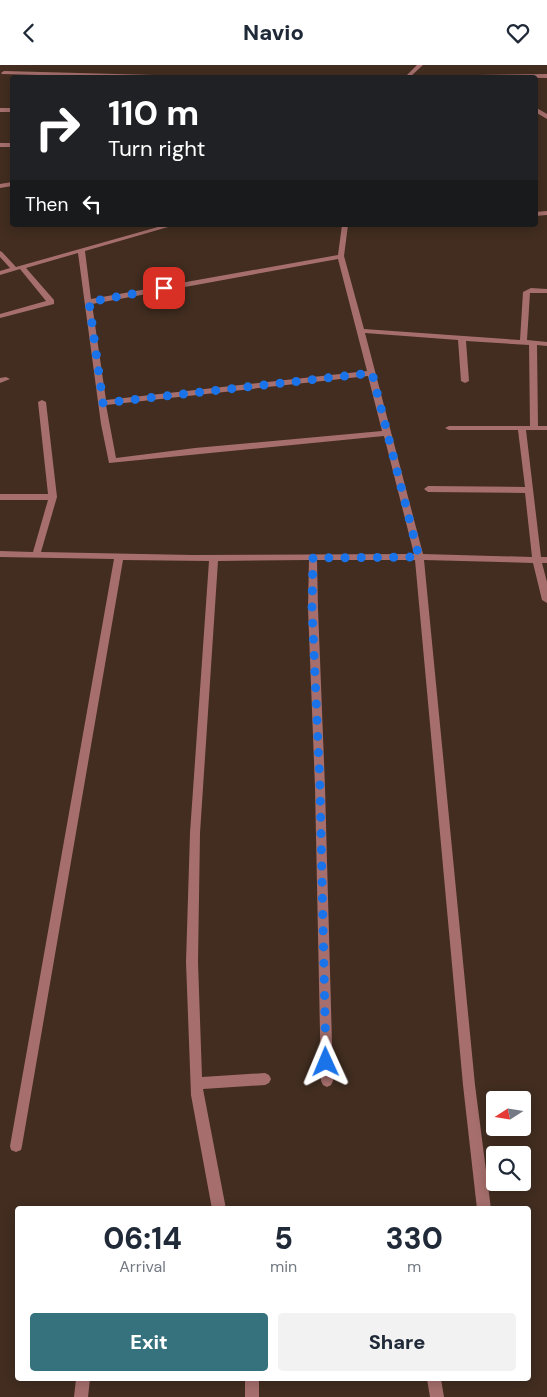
<!DOCTYPE html>
<html lang="en">
<head>
<meta charset="utf-8">
<style>
	:root { --surface:#fff; --page:#f2f2f3; --text:#1f2937; --muted:#747a83; --accent:#36727d }
	body { margin:0; font-family:"DM Sans",sans-serif; background:var(--page); color:var(--text); height:100vh; display:flex; flex-direction:column; font-size:19px; white-space:nowrap }
	* { box-sizing:border-box; margin:0 }
	p { font-size:16px; color:var(--muted) }
	.icon { flex:none; width:28px; height:28px; fill:none; stroke:currentColor; stroke-width:2; stroke-linecap:round; stroke-linejoin:round }
	.map { position:relative; flex:1; overflow:hidden }
	.panel { position:absolute; left:15px; top:1141px; width:516px; height:175px; display:flex; flex-direction:column; background:var(--surface); border-radius:5px; box-shadow:0 2px 12px #0003 }
	.panel>* { flex:none }
	.hud { position:absolute; left:10px; top:10px; width:528px; height:152px; border-radius:5px; box-shadow:0 2px 12px #0003; background:#202124; color:#fff; overflow:hidden }
	.needle { width:32px; rotate:258deg }
	.controls { position:absolute; left:486px; top:1026px; display:grid; gap:10px }
	.controls a { display:grid; place-items:center; width:45px; height:45px; border-radius:5px; background:var(--surface); box-shadow:0 2px 12px #0003; font-size:25px }
	.pin { position:absolute; display:grid; place-items:center; width:42px; height:42px; color:#fff; margin:-21px; border-radius:10px; box-shadow:0 2px 8px #0006 }
	.me { position:absolute; width:55px; margin:-28px; rotate:359deg; stroke-linejoin:round; filter:drop-shadow(0 0 4px #0008) }
	.turn { display:flex; align-items:center; gap:18px; height:105px; padding:0 15px; font-size:22px }
	.turn .icon { width:65px; height:65px; stroke-width:2.5 }
	.turn b { display:block; font-size:35px; line-height:42px }
	.then { display:flex; align-items:center; height:48px; padding:0 15px; background:#0003; gap:10px; font-size:19px }
	.eta { display:flex; justify-content:space-evenly; align-items:center; height:85px; text-align:center }
	.eta b { font-size:30px; font-weight:800; line-height:35px }
	.action { display:flex; gap:10px; margin-top:auto; padding:10px 15px }
	.action a { flex:1; height:58px; border-radius:5px; background:var(--accent); color:#fff; font-size:20px; font-weight:800; line-height:58px; text-align:center }
	.action a+a { background:var(--page); color:var(--text) }
	header { display:flex; justify-content:space-between; align-items:center; height:65px; padding:0 15px; background:var(--surface); font-size:22px; font-weight:800 }
	.map>svg:first-child { display:block }
</style>
</head>
<body>
<header><svg class="icon" aria-label="back" viewBox="0 0 24 24"><path d="M15 5l-7 7 7 7"/></svg>Navio<svg class="icon" aria-label="heart" viewBox="0 0 24 24"><path d="M12 20l-8-8c-3-5 5-10 8-4 3-6 11-1 8 4z"/></svg></header>
<div class="map">
<svg width="547" height="1332" viewBox="0 0 547 1332">
	<rect width="100%" height="100%" fill="#422d20"/>
	<g fill="none" stroke-linecap="round" stroke-linejoin="round">
		<!-- street -->
		<g fill="#a66f6d" fill-rule="evenodd">
			<polygon points="417,0 423,0 410,12 405,12"/>
			<polygon points="4,6 154,10 157,12 111,12 2,9 1,8"/>
			<polygon points="547,9 547,13 475,12 478,10"/>
			<polygon points="535,42 547,49 547,54 535,47"/>
			<rect x="0" y="43" width="12" height="4"/>
			<rect x="0" y="78" width="12" height="4"/>
			<polygon points="12,117 12,121 0,123 0,119"/>
			<polygon points="547,146 547,150 535,151 535,147"/>
			<path d="M165 160H175L85 186 91 234 338 190 342 160H348L344 191 364 264 520 275 523 227 531 223 547 224V228H530L527 275 547 277V281L537 280 538 361H547V365H526L541 492H547V498H542L547 517V538L542 535 533 498 424 495 475 1020 491 1144H477L463 1020 415 495H317L318 543 325 722 333 1016 331 1020 327 1022 323 1020 321 1016 315 722 308 543 309 495 218 496 200 768 198 897 202 1012 265 1008 269 1010 271 1014 269 1018 265 1020 203 1024 226 1144H212L191 1030 186 897 190 768 209 496 123 495 22 1081 21 1085 16 1087 11 1085 10 1081 114 494 0 492V486L33 487 48 435H0V429H48L38 337 42 335 46 337 57 432 41 487 192 490 414 489 384 371 109 398 101 359 78 188 26 203 54 235V239L0 253V249L46 236 20 204 0 210V206L10 203 0 192V186L2 187 16 202ZM338 194 367 306 106 335 92 239ZM365 268 458 275 461 316 465 318 469 316 466 276 529 280 530 361H449L445 363 449 365H518L525 422 428 421 424 424 428 427 525 428 532 492 423 489ZM368 311 382 366 195 383 116 393 106 340Z"/>
			<polygon points="6,312 10,314 0,318 0,313"/>
			<polygon points="76,1314 90,1314 88,1332 74,1332"/>
			<rect x="245" y="1314" width="14" height="18"/>
			<polygon points="427,1314 441,1314 444,1332 430,1332"/>
		</g>
	</g>
	<g fill="none" stroke-linecap="round" stroke-linejoin="round">
		<!-- route -->
		<polyline stroke="#1a73e8" stroke-width="9" stroke-dasharray="0 16.2" points="164,223 89,237 103,338 372,308 419,492 313,493 312,543 320,722 326,997"/>
	</g>
</svg>
<div class="controls">
<a><svg class="needle" viewBox="-14 -14 28 28"><path d="M0-13l5 13h-10z" fill="#e53935"/><path d="M0 13l5-13h-10z" fill="#747a83"/></svg></a>
<a><svg class="icon" aria-label="search" viewBox="0 0 24 24"><circle cx="10" cy="10" r="6"/><path d="M15 15l6 6"/></svg></a>
</div>
<div class="pin" style="left:164px;top:223px;background:#d93025"><svg class="icon" aria-label="arrive" viewBox="0 0 24 24"><path d="M6 21V4h12l-3 4 3 4H6"/></svg></div>
<svg class="me" style="left:326px;top:997px" viewBox="-20 -20 40 40"><path d="M0-17L14 15 0 8-14 15z" fill="#1a73e8" stroke="#fff" stroke-width="4"/></svg>
<div class="hud">
<div class="turn"><svg class="icon" aria-label="right" viewBox="0 0 24 24"><path d="M7 20v-9h11M14 6l5 5-5 5"/></svg><div><b>110 m</b>Turn right</div></div>
<div class="then">Then<svg class="icon" aria-label="left" viewBox="0 0 24 24"><path d="M17 20v-9H6M10 6l-5 5 5 5"/></svg></div>
</div>
<section class="panel">
<div class="eta">
<div><b>06:14</b><p>Arrival</p></div>
<div><b>5</b><p>min</p></div>
<div><b>330</b><p>m</p></div>
</div>
<div class="action"><a>Exit</a><a>Share</a></div>
</section>
</div>
</body>
</html>
